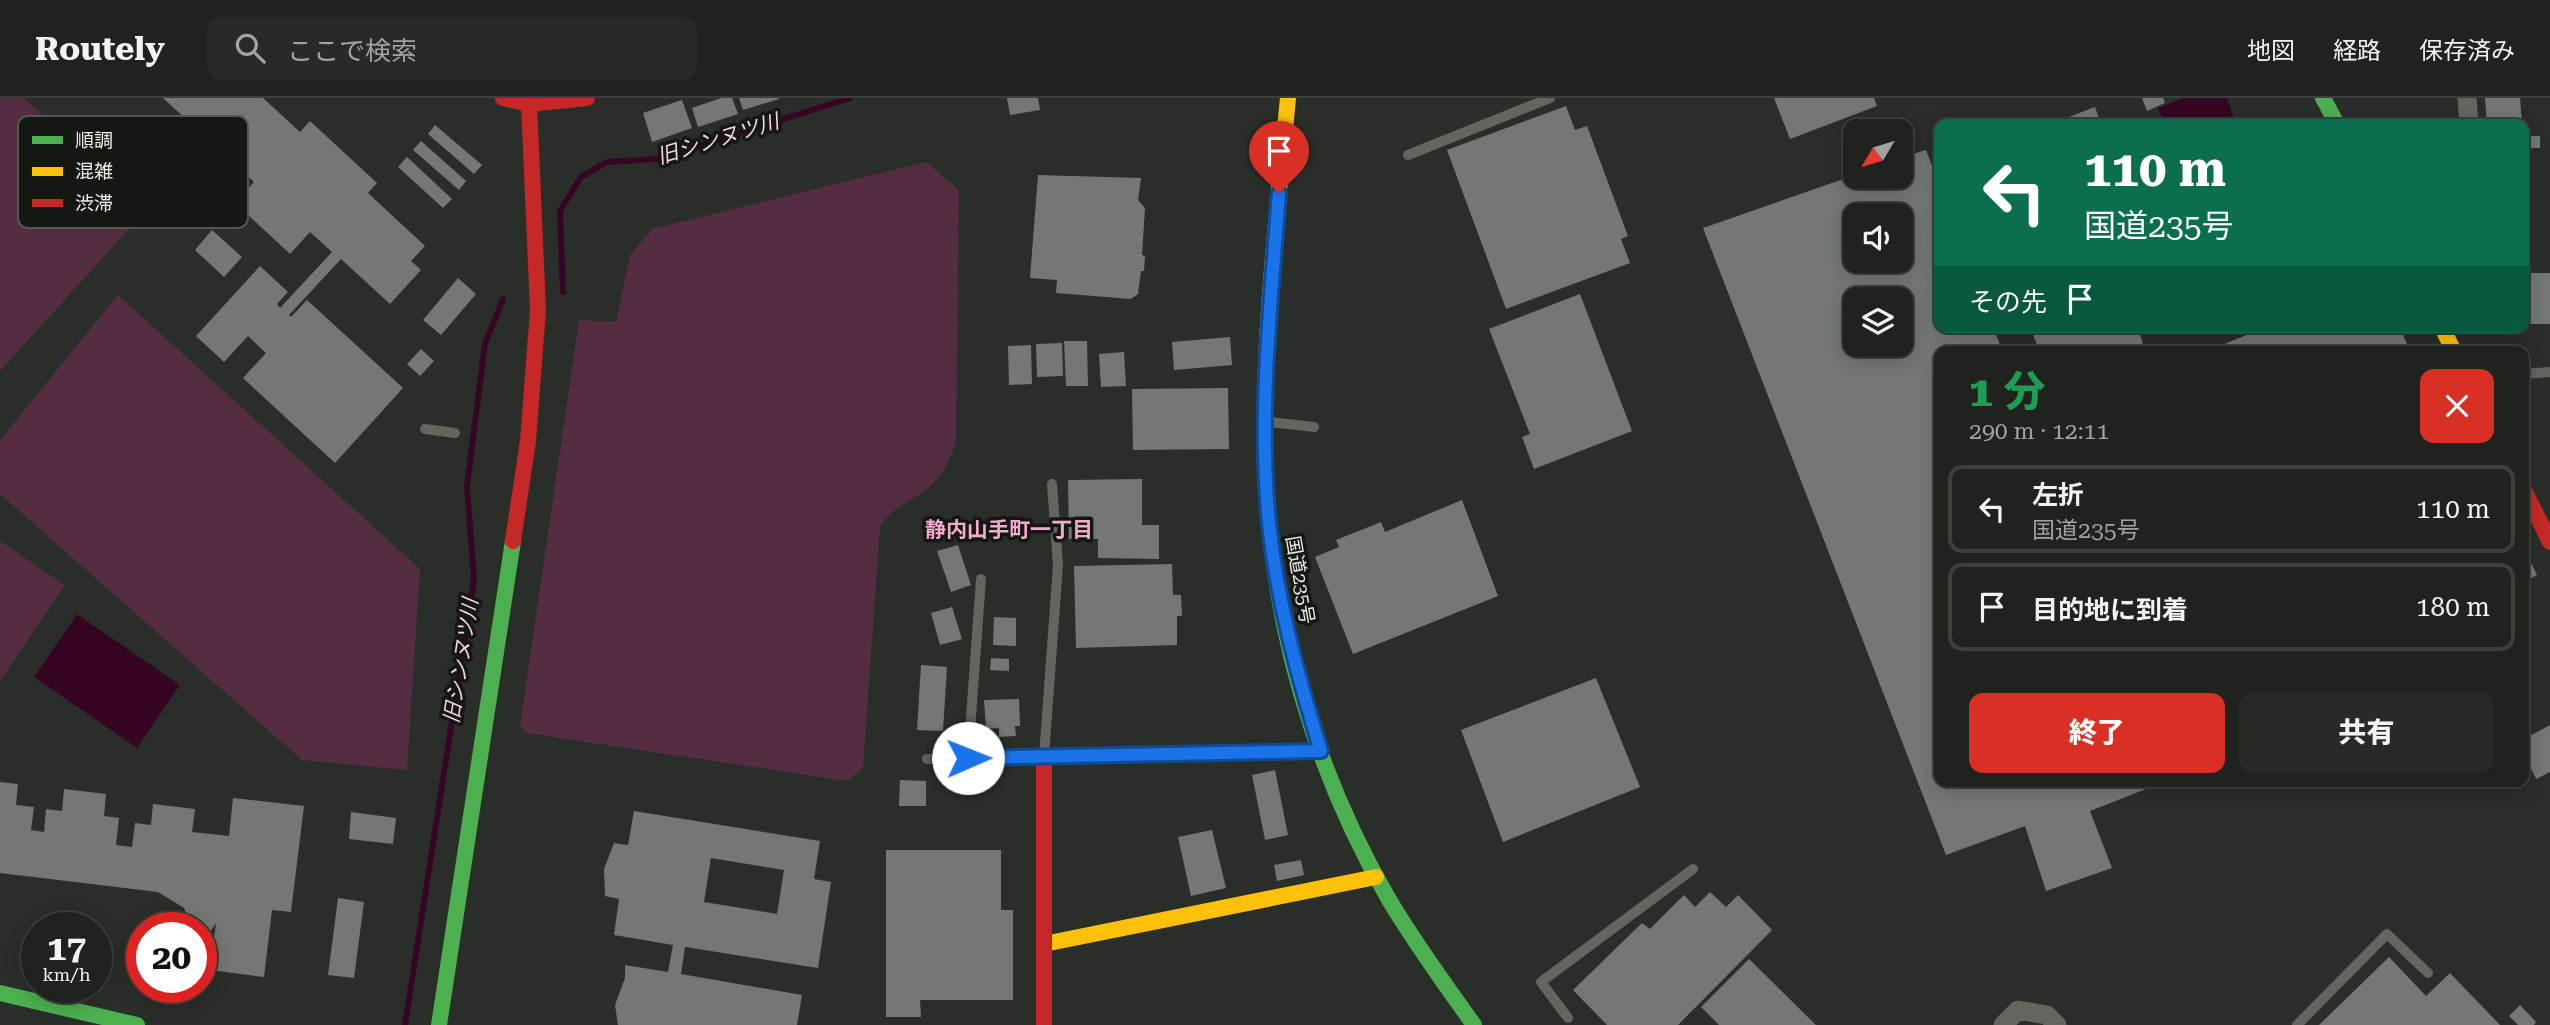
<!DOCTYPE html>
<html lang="ja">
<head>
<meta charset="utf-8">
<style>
	:root { --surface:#20221e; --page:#282a27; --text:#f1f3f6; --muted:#a2a4a4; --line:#3d3f3c; --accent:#d93025 }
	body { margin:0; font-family:"Roboto Serif","Noto Sans JP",serif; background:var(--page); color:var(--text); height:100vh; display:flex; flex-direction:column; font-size:26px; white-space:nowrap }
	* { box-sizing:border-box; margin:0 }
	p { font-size:23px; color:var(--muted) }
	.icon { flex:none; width:38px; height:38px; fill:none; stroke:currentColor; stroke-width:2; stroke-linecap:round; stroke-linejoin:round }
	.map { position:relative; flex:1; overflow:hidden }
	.side { position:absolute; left:1934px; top:248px; width:595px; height:441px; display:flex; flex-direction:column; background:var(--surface); border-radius:14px; box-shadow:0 4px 18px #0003,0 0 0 2px var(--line) }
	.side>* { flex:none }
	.hud { position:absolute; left:1934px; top:21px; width:595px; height:214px; border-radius:14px; box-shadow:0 4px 18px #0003,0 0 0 2px var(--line); background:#0b6e4f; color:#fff; overflow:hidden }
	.needle { width:46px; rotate:232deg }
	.tools { position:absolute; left:1843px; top:21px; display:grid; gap:14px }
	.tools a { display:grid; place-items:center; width:70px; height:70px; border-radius:14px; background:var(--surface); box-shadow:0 4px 18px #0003,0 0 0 2px var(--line); font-size:35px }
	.speed { position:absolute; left:21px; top:814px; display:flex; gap:14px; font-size:35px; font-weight:700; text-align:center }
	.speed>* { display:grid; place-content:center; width:91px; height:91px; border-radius:50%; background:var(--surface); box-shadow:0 4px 18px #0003,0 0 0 2px var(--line); line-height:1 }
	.speed small { font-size:18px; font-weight:400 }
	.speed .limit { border:10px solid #d22; background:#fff; color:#111 }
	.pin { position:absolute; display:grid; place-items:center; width:60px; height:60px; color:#fff; margin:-72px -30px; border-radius:50% 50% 50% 0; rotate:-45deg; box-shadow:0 0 7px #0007 }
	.pin .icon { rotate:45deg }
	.me { position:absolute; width:77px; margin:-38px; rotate:89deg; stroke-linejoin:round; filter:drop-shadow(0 0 5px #0008) }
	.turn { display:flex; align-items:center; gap:24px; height:147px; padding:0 35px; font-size:32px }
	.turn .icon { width:91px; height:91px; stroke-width:2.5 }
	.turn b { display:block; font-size:49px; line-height:60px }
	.then { display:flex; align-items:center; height:66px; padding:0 35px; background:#0003; gap:14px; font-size:26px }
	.round { display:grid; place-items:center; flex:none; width:74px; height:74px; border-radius:14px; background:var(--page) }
	.headline { display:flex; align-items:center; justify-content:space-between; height:119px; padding:0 35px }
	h1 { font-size:42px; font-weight:800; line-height:52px; color:#1e9e55 }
	.cta { display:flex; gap:14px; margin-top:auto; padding:14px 35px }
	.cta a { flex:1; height:80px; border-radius:14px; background:var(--accent); color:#fff; font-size:28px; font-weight:800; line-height:80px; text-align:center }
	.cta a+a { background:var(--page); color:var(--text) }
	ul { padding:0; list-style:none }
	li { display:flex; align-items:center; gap:21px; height:88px; margin:0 14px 10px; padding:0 21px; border:4px solid var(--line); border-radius:14px }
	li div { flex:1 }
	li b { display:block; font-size:26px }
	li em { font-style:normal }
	header { display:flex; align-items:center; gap:42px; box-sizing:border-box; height:98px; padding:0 35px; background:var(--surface); border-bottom:2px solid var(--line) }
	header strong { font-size:33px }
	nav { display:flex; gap:38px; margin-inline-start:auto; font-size:24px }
	.search { width:490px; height:63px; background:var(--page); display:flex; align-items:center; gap:18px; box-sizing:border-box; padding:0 24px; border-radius:14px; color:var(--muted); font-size:26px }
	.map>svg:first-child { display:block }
</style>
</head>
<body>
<header>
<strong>Routely</strong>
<div class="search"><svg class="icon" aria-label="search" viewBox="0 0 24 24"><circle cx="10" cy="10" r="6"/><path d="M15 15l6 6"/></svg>ここで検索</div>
<nav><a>地図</a><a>経路</a><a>保存済み</a></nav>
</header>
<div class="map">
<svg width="2550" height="927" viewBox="0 0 2550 927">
	<rect width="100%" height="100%" fill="#2a2e28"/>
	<!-- green -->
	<g fill="#542d42">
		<polygon points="0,0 24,0 147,111 0,273"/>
		<path d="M926 64 959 92 956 344C949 364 941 382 923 394 906 406 891 410 880 429L863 670 847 683 526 635 520 628 579 222 616 224 630 157 652 131Z"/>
		<polygon points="118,197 420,471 407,672 302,662 0,396 0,342"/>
		<polygon points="0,443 65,487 0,583"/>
	</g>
	<!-- water -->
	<g fill="#370524">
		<polygon points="2183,0 2227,0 2236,26 2165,26 2158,10"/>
		<polygon points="77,516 180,587 137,650 34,579"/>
	</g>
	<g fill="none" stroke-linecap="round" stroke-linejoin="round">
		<!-- stream -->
		<g stroke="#370524" stroke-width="6">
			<polyline points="563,194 560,113 581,79 607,64 658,61 850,0"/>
			<polyline points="405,927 474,481 467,388 485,246 503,201"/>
		</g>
	</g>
	<!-- building -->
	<g fill="#747872" fill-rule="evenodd">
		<polygon points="163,0 263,0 300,34 310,23 377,85 368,95 425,148 411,163 421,172 390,206 341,161 289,217 291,219 307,202 403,290 335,365 243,280 266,255 248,238 224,264 196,238 260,168 288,194 277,206 280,210 332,154 310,134 290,156 235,105 254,84"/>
		<polygon points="721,0 732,0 738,16 698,29 692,10"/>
		<polygon points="739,0 779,0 779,1 743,12"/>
		<polygon points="1007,0 1038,0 1040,12 1010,17"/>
		<polygon points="1774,0 1874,0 1877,8 1790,41"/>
		<polygon points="2142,0 2163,0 2165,5 2147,13"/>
		<polygon points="2485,0 2520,0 2522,26 2487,26"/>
		<polygon points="682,2 692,30 652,44 643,15"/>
		<polygon points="1566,8 1575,32 1587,28 1628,138 1621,141 1630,165 1506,211 1447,52"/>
		<polygon points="2095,9 2101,26 2051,26"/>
		<polygon points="435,27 482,67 474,76 428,36"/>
		<rect x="2524" y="38" width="16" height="12"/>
		<polygon points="421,43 466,83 459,92 413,52"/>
		<path d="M1926 52 1939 86V229H1993L2003 254H1939V684H2164L2090 713 2112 770 2046 793 2025 728 1946 757 1703 130 1855 77 1900 79V60ZM1855 117H1900V163H1855ZM1855 201H1900V247H1855Z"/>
		<polygon points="407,59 452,101 443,110 398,69"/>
		<polygon points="1038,77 1141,80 1138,102 1145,110 1142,157 1145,158 1144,173 1141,173 1138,196 1131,201 1056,195 1057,182 1030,180"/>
		<polygon points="212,132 242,159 224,179 195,152"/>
		<rect x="2524" y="175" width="26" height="51"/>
		<polygon points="458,180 476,196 441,237 423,222"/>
		<polygon points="1580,196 1632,333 1534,371 1522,339 1530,336 1489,231"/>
		<polygon points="2030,229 2137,229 2143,245 2122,254 2040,254"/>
		<polygon points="2267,229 2400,229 2410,254 2204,254"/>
		<polygon points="1230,239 1232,267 1174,272 1172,244"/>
		<polygon points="1064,243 1087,243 1088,288 1066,288"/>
		<polygon points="1062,245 1063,278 1037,279 1036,246"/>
		<polygon points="1031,247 1032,286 1009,287 1008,248"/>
		<polygon points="421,251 434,263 420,278 407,266"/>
		<polygon points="1124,254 1126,288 1101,289 1099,256"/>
		<polygon points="1228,290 1229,351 1133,352 1132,291"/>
		<polygon points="1142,381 1142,427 1159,427 1159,461 1098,460 1098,441 1069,441 1068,382"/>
		<polygon points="1462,402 1498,498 1353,556 1315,459 1339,449 1336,442 1381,424 1385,434"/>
		<polygon points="958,447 971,487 951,494 937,453"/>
		<polygon points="2530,463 2537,477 2524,484 2524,466"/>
		<polygon points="1172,466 1173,497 1181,497 1182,518 1177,518 1177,547 1076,550 1074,468"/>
		<polygon points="952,509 962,541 940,547 931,515"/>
		<polygon points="994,519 1016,520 1016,548 993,547"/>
		<polygon points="991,560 1009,561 1009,573 990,572"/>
		<polygon points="921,567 947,569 943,633 917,632"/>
		<polygon points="1596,580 1640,689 1503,744 1461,632"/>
		<polygon points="1019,601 1020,628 1015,628 1016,638 999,639 999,630 986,631 984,602"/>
		<polygon points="2550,627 2550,674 2536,681 2524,656 2524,641"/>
		<polygon points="1275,672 1288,737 1265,742 1252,677"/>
		<polygon points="900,682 926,683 926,708 899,708"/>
		<polygon points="0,684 18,686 16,707 34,709 31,732 44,734 46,711 62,713 64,691 106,696 104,718 119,720 116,747 132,749 135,725 151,727 153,706 195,711 192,734 229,738 233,700 304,708 291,814 272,812 264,879 210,872 216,825 201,847 201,830 192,830 184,810 158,794 0,775"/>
		<path d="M634 713 820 743 814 781 831 784 818 870 685 849 681 876 802 897 797 927H618L615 907 625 880V867L668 874 673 847 614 837 619 801 605 798 604 771 614 745 628 747ZM711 760 784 772 777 816 704 804Z"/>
		<polygon points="351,714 396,720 393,746 349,741"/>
		<polygon points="1212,732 1226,790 1191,798 1178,739"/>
		<polygon points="886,752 1001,752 1001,812 1013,812 1013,902 920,902 921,919 886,919"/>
		<polygon points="1301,762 1304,777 1277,783 1274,767"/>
		<polygon points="1710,794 1726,809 1738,797 1772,832 1678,927 1607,927 1573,892 1642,825 1650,831 1684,797 1695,809"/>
		<polygon points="338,800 364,804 354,880 328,877"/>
		<polygon points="2389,859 2426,898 2450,875 2500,927 2319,927"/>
		<polygon points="1749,861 1816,927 1719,927 1701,909"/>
		<polygon points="2520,907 2536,924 2534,927 2518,927 2509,918"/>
	</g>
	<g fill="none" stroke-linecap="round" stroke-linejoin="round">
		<!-- lane -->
		<g stroke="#61665e" stroke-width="10">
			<polyline points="1408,57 1550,0"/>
			<polyline points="2524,276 2550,274"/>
			<polyline points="1270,324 1314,329"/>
			<polyline points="425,331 455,335"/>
			<polyline points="968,660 981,481"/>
			<polyline points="927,661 1044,658 1058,467 1052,386"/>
			<polyline points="1568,920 1541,884 1693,771"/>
			<polyline points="2297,927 2387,836 2428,875"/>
		</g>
		<!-- street -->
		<g stroke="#61665e" stroke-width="19">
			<polyline points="2467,0 2469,26"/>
			<polyline points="2003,927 2018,912 2047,917 2057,927"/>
		</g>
		<!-- fast -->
		<g stroke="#4caf50" stroke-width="16">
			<polyline points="2323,0 2337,26"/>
			<path d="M1271 444C1285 569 1325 691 1388 800 1414 844 1444 885 1474 927"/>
			<polyline points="0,895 137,927"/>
			<polyline points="439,927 513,443"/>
		</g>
		<!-- slow -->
		<g stroke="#ffc107" stroke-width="16">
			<polyline points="2442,229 2454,254"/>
			<path d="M1271 444C1255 296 1274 147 1288 0"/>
			<polyline points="1069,658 1321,653"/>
			<polyline points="1044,846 1376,779"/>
		</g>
		<!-- jam -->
		<g stroke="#c62828" stroke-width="16">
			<polyline points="503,0 529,6 587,0"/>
			<polyline points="2524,392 2550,444"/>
			<polyline points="513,443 528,343 538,212 529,6"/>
			<polyline points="1044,927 1044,658 1069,658"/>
		</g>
	</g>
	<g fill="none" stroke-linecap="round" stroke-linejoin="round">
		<defs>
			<path id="route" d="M968 660 1321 653C1298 579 1277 503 1269 425 1258 315 1271 204 1279 95"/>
		</defs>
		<!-- route casing -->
		<use href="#route" stroke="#114b97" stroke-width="18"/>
		<!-- route -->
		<use href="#route" stroke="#1a73e8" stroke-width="12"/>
	</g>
	<g text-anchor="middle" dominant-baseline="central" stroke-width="7" stroke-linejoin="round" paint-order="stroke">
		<!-- street labels -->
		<g font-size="19" fill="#e9eee6" stroke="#141812">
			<text transform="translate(1300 482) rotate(80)">国道235号</text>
		</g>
		<!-- water labels -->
		<g font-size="21" font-style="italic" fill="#f8d1e4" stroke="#141812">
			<text transform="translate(718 41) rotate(-17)">旧シンヌツ川</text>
			<text transform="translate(461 563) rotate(-81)">旧シンヌツ川</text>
		</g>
		<!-- neighbourhood labels -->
		<g font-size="21" font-weight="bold" fill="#f4a9d0" stroke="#141812">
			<text x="1009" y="432">静内山手町一丁目</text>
		</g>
	</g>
	<!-- legend -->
	<rect x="18" y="18" width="230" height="112" rx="10" fill="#141812" stroke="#545852" stroke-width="2"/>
	<rect x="32" y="38" width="31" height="8" fill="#4caf50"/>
	<rect x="32" y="69" width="31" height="9" fill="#ffc107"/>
	<rect x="32" y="101" width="31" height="8" fill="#c62828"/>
	<g font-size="19" fill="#e9eee6">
		<text x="75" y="49">順調</text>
		<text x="75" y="80">混雑</text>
		<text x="75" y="112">渋滞</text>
	</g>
</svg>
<div class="tools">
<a><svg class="needle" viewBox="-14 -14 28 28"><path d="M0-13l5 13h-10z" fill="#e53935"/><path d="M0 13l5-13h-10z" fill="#a2a4a4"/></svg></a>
<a><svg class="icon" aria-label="sound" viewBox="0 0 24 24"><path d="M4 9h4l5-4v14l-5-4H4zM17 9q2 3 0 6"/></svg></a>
<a><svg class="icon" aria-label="layers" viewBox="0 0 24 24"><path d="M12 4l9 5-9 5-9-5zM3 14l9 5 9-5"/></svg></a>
</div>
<div class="speed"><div>17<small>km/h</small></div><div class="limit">20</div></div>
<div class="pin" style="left:1279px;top:95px;background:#d93025"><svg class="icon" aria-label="arrive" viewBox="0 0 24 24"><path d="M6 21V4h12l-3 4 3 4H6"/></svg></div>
<svg class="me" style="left:968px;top:660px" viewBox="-20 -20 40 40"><circle r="19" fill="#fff"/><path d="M0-13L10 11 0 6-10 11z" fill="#1a73e8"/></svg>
<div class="hud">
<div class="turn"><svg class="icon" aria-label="left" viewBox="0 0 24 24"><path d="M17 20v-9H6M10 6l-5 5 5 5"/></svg><div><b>110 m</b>国道235号</div></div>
<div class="then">その先<svg class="icon" aria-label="arrive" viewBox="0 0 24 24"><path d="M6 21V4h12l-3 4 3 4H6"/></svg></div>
</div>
<section class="side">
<div class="headline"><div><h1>1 分</h1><p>290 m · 12:11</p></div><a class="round" style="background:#d93025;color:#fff"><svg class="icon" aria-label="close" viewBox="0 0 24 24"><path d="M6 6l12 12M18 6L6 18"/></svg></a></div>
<ul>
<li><svg class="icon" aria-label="left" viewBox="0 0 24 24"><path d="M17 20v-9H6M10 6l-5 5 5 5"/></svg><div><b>左折</b><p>国道235号</p></div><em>110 m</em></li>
<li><svg class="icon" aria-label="arrive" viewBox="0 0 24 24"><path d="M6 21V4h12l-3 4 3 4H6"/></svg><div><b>目的地に到着</b></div><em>180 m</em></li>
</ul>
<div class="cta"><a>終了</a><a>共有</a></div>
</section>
</div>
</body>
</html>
